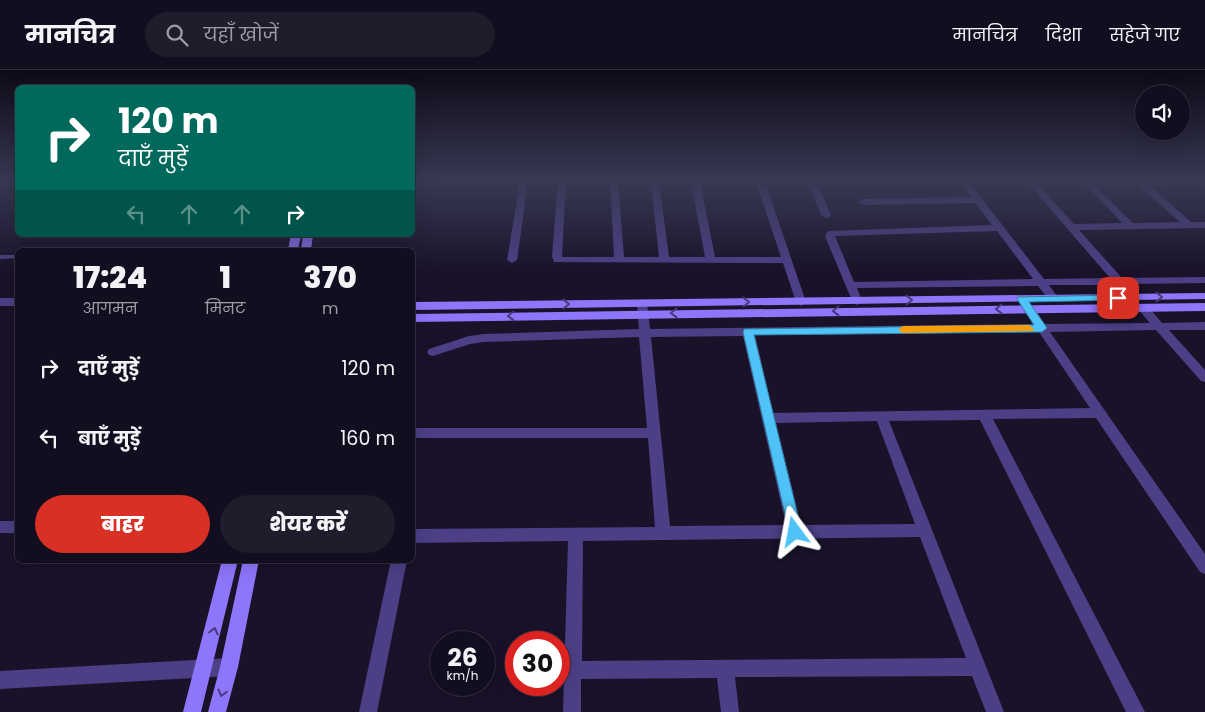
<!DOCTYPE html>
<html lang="hi">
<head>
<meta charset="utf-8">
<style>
	:root { --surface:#130e1f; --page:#201c2c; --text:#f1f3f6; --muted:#9d9ca4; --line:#322e3d; --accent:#d93025 }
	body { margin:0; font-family:Poppins,"Noto Sans Devanagari",sans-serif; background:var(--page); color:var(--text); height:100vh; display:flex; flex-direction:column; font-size:19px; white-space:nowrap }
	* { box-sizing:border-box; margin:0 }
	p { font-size:16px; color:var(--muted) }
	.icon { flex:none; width:28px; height:28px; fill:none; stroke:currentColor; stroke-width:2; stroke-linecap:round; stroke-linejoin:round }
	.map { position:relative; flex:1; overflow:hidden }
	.details { position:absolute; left:15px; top:178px; width:400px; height:315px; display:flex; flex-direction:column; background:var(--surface); border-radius:8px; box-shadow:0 5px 20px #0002,0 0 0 1px var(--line) }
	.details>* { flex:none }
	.top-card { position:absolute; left:15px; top:15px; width:400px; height:152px; border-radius:8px; box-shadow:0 5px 20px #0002,0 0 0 1px var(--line); background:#00695c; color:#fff; overflow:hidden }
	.tools { position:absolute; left:1135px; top:15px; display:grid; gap:10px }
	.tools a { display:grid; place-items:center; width:55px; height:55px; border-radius:50%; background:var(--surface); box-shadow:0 5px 20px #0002,0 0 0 1px var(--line); font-size:25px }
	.speed { position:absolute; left:430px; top:561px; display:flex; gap:10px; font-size:25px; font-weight:700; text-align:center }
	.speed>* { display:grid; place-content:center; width:65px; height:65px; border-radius:50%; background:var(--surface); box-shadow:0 5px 20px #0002,0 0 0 1px var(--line); line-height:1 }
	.speed small { font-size:12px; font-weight:400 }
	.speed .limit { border:8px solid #d22; background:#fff; color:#111 }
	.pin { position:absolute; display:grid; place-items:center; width:42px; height:42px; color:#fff; margin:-21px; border-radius:10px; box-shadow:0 2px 8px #0006 }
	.me { position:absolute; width:55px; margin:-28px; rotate:347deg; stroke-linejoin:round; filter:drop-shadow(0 0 4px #0008) }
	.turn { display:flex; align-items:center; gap:18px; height:105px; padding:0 20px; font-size:22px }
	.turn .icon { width:65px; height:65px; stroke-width:2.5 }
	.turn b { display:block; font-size:35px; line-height:42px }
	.lanes { display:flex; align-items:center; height:48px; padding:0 20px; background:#0003; justify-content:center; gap:25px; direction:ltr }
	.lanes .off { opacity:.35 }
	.eta { display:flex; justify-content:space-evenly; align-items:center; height:85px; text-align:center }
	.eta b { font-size:30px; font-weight:800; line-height:35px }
	.primary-button { display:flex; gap:10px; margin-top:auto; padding:10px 20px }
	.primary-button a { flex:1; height:58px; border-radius:30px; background:var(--accent); color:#fff; font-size:20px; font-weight:800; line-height:58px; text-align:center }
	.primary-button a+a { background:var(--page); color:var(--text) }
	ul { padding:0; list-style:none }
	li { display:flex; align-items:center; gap:15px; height:70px; padding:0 20px }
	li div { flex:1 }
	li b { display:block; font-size:19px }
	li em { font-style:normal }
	header { display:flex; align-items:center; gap:30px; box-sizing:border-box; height:70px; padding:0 25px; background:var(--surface); border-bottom:1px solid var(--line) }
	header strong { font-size:24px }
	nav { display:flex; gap:28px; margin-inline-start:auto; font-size:18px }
	.search { width:350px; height:45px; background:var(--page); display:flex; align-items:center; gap:12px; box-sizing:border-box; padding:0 18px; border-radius:28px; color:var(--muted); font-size:19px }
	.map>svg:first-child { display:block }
</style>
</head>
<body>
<header>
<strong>मानचित्र</strong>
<div class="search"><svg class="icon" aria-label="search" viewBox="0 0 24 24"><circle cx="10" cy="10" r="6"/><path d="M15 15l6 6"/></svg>यहाँ खोजें</div>
<nav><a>मानचित्र</a><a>दिशा</a><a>सहेजे गए</a></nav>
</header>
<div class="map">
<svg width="1205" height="642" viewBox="0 0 1205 642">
	<rect width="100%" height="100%" fill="#191229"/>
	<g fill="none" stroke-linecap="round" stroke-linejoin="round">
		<!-- lane -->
		<polygon fill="#4c3f86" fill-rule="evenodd" points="0,185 18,185 18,188 0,189"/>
		<!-- street -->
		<g fill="#4c3f86" fill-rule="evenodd">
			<polygon points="520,112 528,112 517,190 512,193 507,190"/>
			<polygon points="558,112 566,112 562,187 614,187 610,112 618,112 624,187 659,187 651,112 659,112 669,187 705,187 691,112 700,112 715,187 781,187 756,112 765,112 806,232 801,236 796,232 783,193 554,192 552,186"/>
			<polygon points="808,112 817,112 831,145 829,147 826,148 821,145"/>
			<path d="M960 112H969L1044 209 1110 208 1027 112H1036L1074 154 1122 153 1083 112H1169L1165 115H1149L1191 152H1205V158L1079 160 1122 208 1205 207V213L1128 214 1139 228 1134 231 1130 230 1116 215H1049L1059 229 1054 232 1050 231 1038 216 857 218 862 231 857 235 853 233 825 166 828 161 992 155 975 133 863 135 858 132 863 129 971 127ZM1139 116 1180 152 1133 153 1096 117ZM997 161 1033 209 854 212 835 166Z"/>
			<polygon points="1198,112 1205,112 1205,118"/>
			<path d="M1022 226 1026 227 1045 254 1150 253 1137 238 1143 234 1147 235 1162 253 1205 252V260H1169L1205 300V312L1201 311 1156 260 1050 262 1205 484V504L1200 502 1096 348 993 349 1145 642H1126L980 350 889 351 1004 642H986L972 606 735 607 739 642H721L717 608 581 609V642H563L568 471 412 473V459L655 457 648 368H412V358H647L639 267 484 272 470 274 433 286 429 285 427 282 429 279 469 266 484 264 639 259 637 233 642 229 647 233 650 259 1033 254 1017 229ZM1039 262 1090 338 773 343 755 265ZM743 266 786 455 670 456 651 267ZM877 351 915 454 801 455 776 353ZM920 467 966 588 582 591 583 471Z"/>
			<rect x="0" y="228" width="18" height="8"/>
			<rect x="0" y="451" width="18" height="12"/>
			<polygon points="391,490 407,490 377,642 359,642"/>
			<polygon points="229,588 235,591 238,597 235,603 229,606 0,619 0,601"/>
		</g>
		<!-- secondary -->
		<g fill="#8e76fa" fill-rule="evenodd">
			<polygon points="291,165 301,165 298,180 288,180"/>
			<polygon points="303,165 313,165 311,180 301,180"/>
			<polygon points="1205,223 1205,229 412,240 412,232"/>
			<polygon points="1205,233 1205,241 412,252 412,244"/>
			<polygon points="222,490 238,490 201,642 183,642"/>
			<polygon points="243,490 259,490 238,597 226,642 208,642 220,597"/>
		</g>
	</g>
	<!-- one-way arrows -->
	<defs><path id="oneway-chevron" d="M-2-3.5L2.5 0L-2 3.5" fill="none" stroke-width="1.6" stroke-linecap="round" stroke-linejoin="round" transform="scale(1.25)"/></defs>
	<g stroke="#483a7d">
		<use href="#oneway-chevron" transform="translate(1159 227) rotate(-1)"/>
		<use href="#oneway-chevron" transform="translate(909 230) rotate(-1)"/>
		<use href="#oneway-chevron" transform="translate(746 232) rotate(-1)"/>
		<use href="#oneway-chevron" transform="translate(566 234) rotate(-1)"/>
		<use href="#oneway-chevron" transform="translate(999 239) rotate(179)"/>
		<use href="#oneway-chevron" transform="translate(836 241) rotate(179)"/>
		<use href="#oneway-chevron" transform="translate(674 243) rotate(179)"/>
		<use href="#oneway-chevron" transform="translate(511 246) rotate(179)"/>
		<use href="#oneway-chevron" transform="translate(214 561) rotate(-77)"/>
		<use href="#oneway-chevron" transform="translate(222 623) rotate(105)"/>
	</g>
	<!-- sky -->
	<linearGradient id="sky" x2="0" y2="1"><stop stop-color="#0e0a17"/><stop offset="0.55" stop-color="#383954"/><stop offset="1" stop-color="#383954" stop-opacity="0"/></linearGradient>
	<rect width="1205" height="202" fill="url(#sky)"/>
	<!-- route -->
	<polygon fill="#4fc3f7" stroke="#337fa1" points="1118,225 1122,226 1122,230 1029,232 1047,258 1042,262 754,265 802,462 800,466 790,466 743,262 744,259 1034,255 1017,229 1018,227"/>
	<!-- slow -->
	<polygon fill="#f59e0b" points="1029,255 1034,259 1033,261 903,263 898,260 903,256"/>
</svg>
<div class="tools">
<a><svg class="icon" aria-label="sound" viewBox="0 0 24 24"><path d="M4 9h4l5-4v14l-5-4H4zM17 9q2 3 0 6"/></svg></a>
</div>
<div class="speed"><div>26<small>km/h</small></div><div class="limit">30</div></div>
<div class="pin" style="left:1118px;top:228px;background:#d93025"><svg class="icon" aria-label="arrive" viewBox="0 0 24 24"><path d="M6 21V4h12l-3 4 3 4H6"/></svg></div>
<svg class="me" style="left:795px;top:462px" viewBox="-20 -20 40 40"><path d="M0-17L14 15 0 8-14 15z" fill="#4fc3f7" stroke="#fff" stroke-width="4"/></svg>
<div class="top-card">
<div class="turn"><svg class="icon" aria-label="right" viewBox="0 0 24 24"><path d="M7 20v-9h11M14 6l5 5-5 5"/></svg><div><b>120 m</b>दाएँ मुड़ें</div></div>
<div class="lanes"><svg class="icon off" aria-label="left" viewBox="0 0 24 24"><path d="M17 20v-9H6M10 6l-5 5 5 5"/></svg><svg class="icon off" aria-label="ahead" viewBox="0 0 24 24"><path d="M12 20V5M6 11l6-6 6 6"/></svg><svg class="icon off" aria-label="ahead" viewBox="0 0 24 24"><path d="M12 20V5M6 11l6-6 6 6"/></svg><svg class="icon" aria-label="right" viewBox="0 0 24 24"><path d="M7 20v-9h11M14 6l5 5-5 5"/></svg></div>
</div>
<section class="details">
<div class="eta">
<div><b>17:24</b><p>आगमन</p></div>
<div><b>1</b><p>मिनट</p></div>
<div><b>370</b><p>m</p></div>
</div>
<ul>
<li><svg class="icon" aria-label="right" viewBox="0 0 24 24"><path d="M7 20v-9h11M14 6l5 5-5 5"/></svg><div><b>दाएँ मुड़ें</b></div><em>120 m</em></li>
<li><svg class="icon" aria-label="left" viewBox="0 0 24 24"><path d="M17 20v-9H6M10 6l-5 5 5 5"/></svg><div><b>बाएँ मुड़ें</b></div><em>160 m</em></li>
</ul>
<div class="primary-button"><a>बाहर</a><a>शेयर करें</a></div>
</section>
</div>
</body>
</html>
